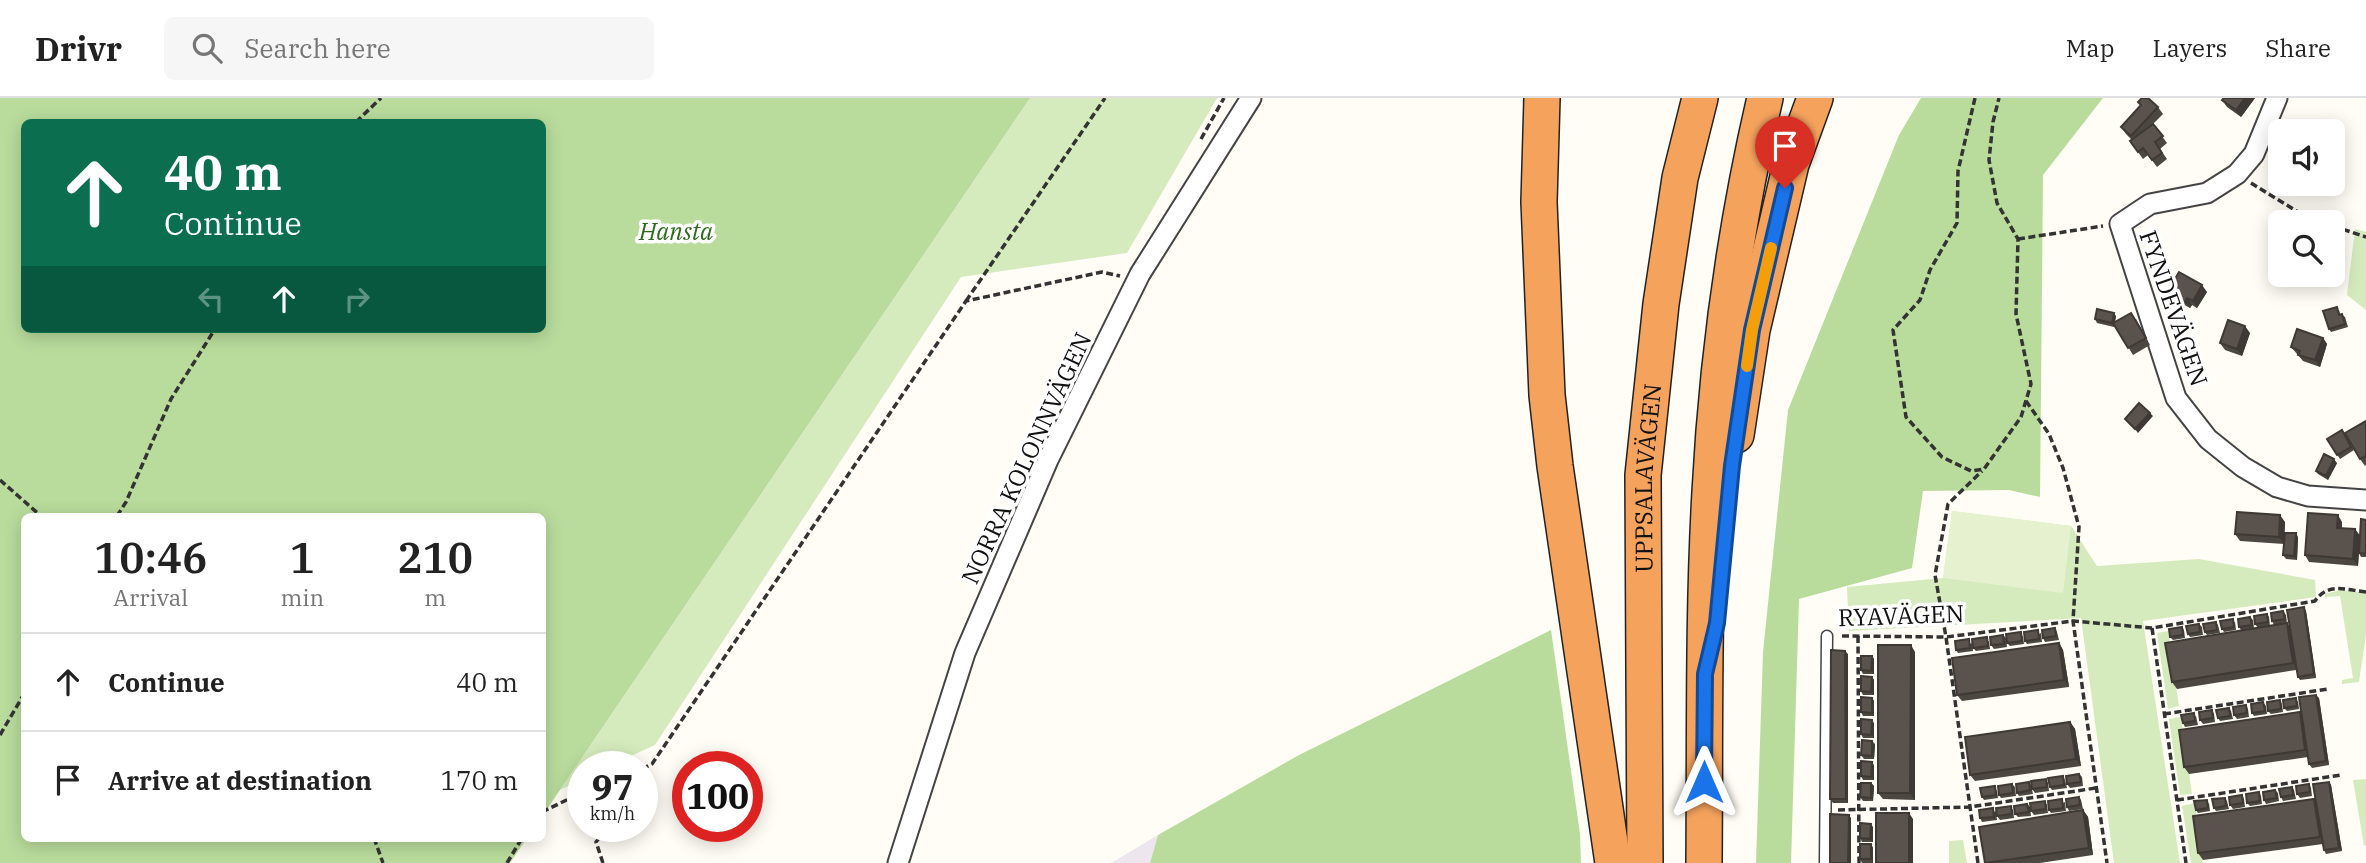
<!DOCTYPE html>
<html lang="en">
<head>
<meta charset="utf-8">
<style>
	:root { --surface:#fff; --page:#f6f6f6; --text:#222; --muted:#767676; --line:#e0e0e0 }
	body { margin:0; font-family:"IBM Plex Serif",serif; background:var(--page); color:var(--text); height:100vh; display:flex; flex-direction:column; font-size:26px; white-space:nowrap }
	* { box-sizing:border-box; margin:0 }
	p { font-size:23px; color:var(--muted) }
	.icon { flex:none; width:38px; height:38px; fill:none; stroke:currentColor; stroke-width:2; stroke-linecap:round; stroke-linejoin:round }
	.map { position:relative; flex:1; overflow:hidden }
	.details { position:absolute; left:21px; top:415px; width:525px; height:329px; display:flex; flex-direction:column; background:var(--surface); border-radius:10px; box-shadow:0 4px 18px #0003 }
	.details>* { flex:none }
	.guide { position:absolute; left:21px; top:21px; width:525px; height:214px; border-radius:10px; box-shadow:0 4px 18px #0003; background:#0b6e4f; color:#fff; overflow:hidden }
	.buttons { position:absolute; left:2268px; top:21px; display:grid; gap:14px }
	.buttons a { display:grid; place-items:center; width:77px; height:77px; border-radius:10px; background:var(--surface); box-shadow:0 4px 18px #0003; font-size:35px }
	.speed { position:absolute; left:567px; top:653px; display:flex; gap:14px; font-size:35px; font-weight:700; text-align:center }
	.speed>* { display:grid; place-content:center; width:91px; height:91px; border-radius:50%; background:var(--surface); box-shadow:0 4px 18px #0003; line-height:1 }
	.speed small { font-size:18px; font-weight:400 }
	.speed .limit { border:10px solid #d22; background:#fff; color:#111 }
	.pin { position:absolute; display:grid; place-items:center; width:60px; height:60px; color:#fff; margin:-72px -30px; border-radius:50% 50% 50% 0; rotate:-45deg; box-shadow:0 0 7px #0007 }
	.pin .icon { rotate:45deg }
	.me { position:absolute; width:77px; margin:-38px; rotate:0deg; stroke-linejoin:round; filter:drop-shadow(0 0 5px #0008) }
	.turn { display:flex; align-items:center; gap:24px; height:147px; padding:0 28px; font-size:32px }
	.turn .icon { width:91px; height:91px; stroke-width:2.5 }
	.turn b { display:block; font-size:49px; line-height:60px }
	.lanes { display:flex; align-items:center; height:66px; padding:0 28px; background:#0003; justify-content:center; gap:35px; direction:ltr }
	.lanes .off { opacity:.35 }
	.eta { display:flex; justify-content:space-evenly; align-items:center; height:119px; text-align:center }
	.eta b { font-size:42px; font-weight:600; line-height:49px }
	ul { padding:0; list-style:none }
	li { display:flex; align-items:center; gap:21px; height:98px; padding:0 28px; border-top:2px solid var(--line) }
	li div { flex:1 }
	li b { display:block; font-size:26px }
	li em { font-style:normal }
	header { display:flex; align-items:center; gap:42px; box-sizing:border-box; height:98px; padding:0 35px; background:var(--surface); border-bottom:2px solid var(--line) }
	header strong { font-size:33px }
	nav { display:flex; gap:38px; margin-inline-start:auto; font-size:24px }
	.search { width:490px; height:63px; background:var(--page); display:flex; align-items:center; gap:18px; box-sizing:border-box; padding:0 24px; border-radius:10px; color:var(--muted); font-size:26px }
	.map>svg:first-child { display:block }
</style>
</head>
<body>
<header>
<strong>Drivr</strong>
<div class="search"><svg class="icon" aria-label="search" viewBox="0 0 24 24"><circle cx="10" cy="10" r="6"/><path d="M15 15l6 6"/></svg>Search here</div>
<nav><a>Map</a><a>Layers</a><a>Share</a></nav>
</header>
<div class="map">
<svg width="2366" height="765" viewBox="0 0 2366 765">
	<rect width="100%" height="100%" fill="#fffdf5"/>
	<!-- industrial -->
	<polygon fill="#eee6ef" points="1158,737 1150,765 1111,765"/>
	<!-- green -->
	<g fill="#d5ebbd">
		<polygon points="1030,0 1217,0 1127,155 961,179 655,647 609,668 583,668 583,681 560,692"/>
		<polygon points="2355,131 2366,134 2366,212 2347,197"/>
		<polygon points="1952,413 2071,428 2097,468 2199,461 2315,482 2316,499 2143,523 2180,765 2114,765 2081,520 1849,533 1847,489 1943,480"/>
		<polygon points="2341,492 2366,495 2366,537 2359,584 2342,586 2342,582 2353,580 2340,498 2325,499 2325,496"/>
		<polygon points="2168,533 2179,608 2168,611 2157,535"/>
		<polygon points="2181,619 2192,696 2180,697 2169,621"/>
		<polygon points="2366,681 2366,747 2364,748 2353,682"/>
		<polygon points="2195,705 2203,765 2191,765 2182,708"/>
		<polygon points="1963,742 1967,765 1949,765 1949,743"/>
	</g>
	<!-- forest -->
	<g fill="#b9dc9c" fill-rule="evenodd">
		<path d="M0 0H1030L543 717 542 418H24V740H527L510 765H0ZM24 24H542V231H24Z"/>
		<polygon points="1921,0 2103,0 2043,77 2040,399 2009,392 1923,393 1912,470 1799,501 1791,765 1756,765 1763,554 1788,312 1899,37"/>
		<polygon points="1551,532 1580,736 1581,765 1150,765 1158,737 1299,657"/>
	</g>
	<!-- pitch -->
	<polygon fill="#e6f2cf" points="1952,413 2071,428 2063,495 1943,480"/>
	<g fill="none" stroke-linecap="round" stroke-linejoin="round">
		<defs>
			<polyline id="lane" points="1825,765 1827,538"/>
			<g id="street">
				<polyline points="2277,0 2254,56 2237,76 2207,95 2150,106 2120,126 2176,300 2208,341 2243,369 2277,389 2308,398 2366,402"/>
				<polyline points="898,765 965,555 1048,362 1140,176 1251,0"/>
			</g>
			<g id="highway">
				<polyline points="1542,0 1539,104 1547,297 1555,368 1613,765"/>
				<polyline points="1736,337 1752,232 1791,66 1815,0"/>
				<path id="s1" d="M1645 765 1643 377 1661 206 1680 80 1700 0"/>
				<path d="M1704 765C1705 641 1703 517 1710 394 1717 262 1735 129 1765 0"/>
			</g>
		</defs>
		<!-- lane casing -->
		<use href="#lane" stroke="#444" stroke-width="13"/>
		<!-- street casing -->
		<use href="#street" stroke="#444" stroke-width="23"/>
		<!-- highway casing -->
		<use href="#highway" stroke="#222" stroke-width="38"/>
		<!-- path -->
		<g stroke="#333" stroke-width="3.5" stroke-dasharray="7 3.5" stroke-linecap="butt">
			<polyline points="1975,0 1958,73 1957,125 1930,172 1920,202 1893,232 1906,319 1942,359 1971,373 1984,371 2021,319 2031,286 2016,216 2018,141 1997,105 1989,62 1993,24 1999,0"/>
			<polyline points="356,24 381,0"/>
			<polyline points="1201,41 1224,0"/>
			<polyline points="2251,85 2303,117 2323,124"/>
			<polyline points="2333,128 2366,139"/>
			<polyline points="2018,141 2103,128"/>
			<polyline points="966,203 1105,0"/>
			<polyline points="2026,303 2049,336 2063,370 2079,429 2073,523 2107,765"/>
			<polyline points="0,382 41,418"/>
			<polyline points="117,418 126,404 171,301 215,231"/>
			<polyline points="2152,530 2186,765"/>
			<path d="M1842 538 1946 539 2073 523 2152 530 2315 503C2328 484 2346 492 2366 494"/>
			<polyline points="1858,538 1859,765"/>
			<polyline points="2164,616 2328,591"/>
			<polyline points="0,637 24,596"/>
			<polyline points="642,671 652,666 966,203 1102,174 1120,178"/>
			<polyline points="642,692 653,692 654,697 642,705"/>
			<polyline points="575,696 583,707"/>
			<polyline points="2177,702 2341,677"/>
			<polyline points="1838,712 1970,709 2096,690"/>
			<polyline points="542,714 583,694"/>
			<polyline points="374,740 383,765"/>
			<polyline points="507,765 522,740"/>
			<polyline points="603,765 596,744 609,728"/>
			<polyline points="1978,765 1946,539 1935,477 1948,406 1982,373"/>
		</g>
		<!-- lane -->
		<use href="#lane" stroke="#fff" stroke-width="10"/>
		<!-- street -->
		<use href="#street" stroke="#fff" stroke-width="19"/>
		<!-- highway -->
		<use href="#highway" stroke="#f5a25d" stroke-width="35"/>
	</g>
	<!-- wall -->
	<g fill="#4d4742">
		<polygon points="2255,0 2241,19 2227,9 2222,2"/>
		<polygon points="2138,4 2158,9 2163,16 2153,26 2167,45 2160,51 2167,61 2157,69 2148,57 2143,61 2130,43 2132,42 2126,36 2121,29 2141,8"/>
		<polygon points="2170,189 2207,194 2197,210 2192,207 2190,210 2175,202 2171,195 2172,192"/>
		<polygon points="2339,212 2340,216 2345,219 2348,229 2331,234 2329,231"/>
		<polygon points="2116,218 2115,224 2136,221 2150,247 2133,257 2115,227 2114,229 2097,225 2095,221"/>
		<polygon points="2250,235 2242,258 2225,252 2220,245"/>
		<polygon points="2323,240 2327,246 2320,269 2303,263 2291,249"/>
		<polygon points="2366,323 2366,367 2365,368 2360,361"/>
		<polygon points="2342,332 2354,352 2340,361 2327,341"/>
		<polygon points="2337,365 2328,382 2318,376 2316,373"/>
		<polygon points="2366,422 2366,459 2361,459 2359,455"/>
		<polygon points="2285,424 2284,446 2240,443 2235,436"/>
		<polygon points="2342,424 2342,430 2355,431 2360,438 2358,468 2309,464 2305,457"/>
		<polygon points="2298,439 2297,462 2286,461 2283,457"/>
		<polygon points="2283,513 2286,517 2287,525 2274,527 2272,523"/>
		<polygon points="2306,513 2316,580 2300,582 2298,579 2296,572 2177,591 2172,584 2241,532 2239,529 2250,519 2253,522 2254,530 2258,530 2255,526 2267,516 2269,519 2270,528 2287,525 2290,529"/>
		<polygon points="2216,524 2218,527 2220,535 2207,537 2205,534"/>
		<polygon points="2235,524 2236,532 2224,534 2222,531"/>
		<polygon points="2199,526 2202,529 2203,537 2190,539 2188,536"/>
		<polygon points="2182,529 2184,532 2185,540 2173,542 2170,539"/>
		<polygon points="2055,530 2057,534 2059,542 2045,544 2043,540"/>
		<polygon points="2041,535 2042,544 2027,546 2025,543"/>
		<polygon points="2003,537 2006,540 2007,549 1994,551 1991,547"/>
		<polygon points="2023,538 2024,546 2010,548 2007,545"/>
		<polygon points="1989,543 1990,551 1976,553 1973,550"/>
		<polygon points="1972,545 1973,553 1958,555 1956,552"/>
		<polygon points="2059,545 2063,552 2069,589 1962,603 1957,597"/>
		<polygon points="1915,554 1915,702 1883,701 1878,695"/>
		<polygon points="1848,556 1848,705 1833,705 1830,701"/>
		<polygon points="1872,558 1874,561 1874,576 1863,576 1861,572"/>
		<polygon points="1872,579 1874,582 1874,597 1863,597 1861,593"/>
		<polygon points="1872,600 1874,603 1874,618 1863,618 1861,614"/>
		<polygon points="2319,600 2329,667 2312,670 2309,666 2308,659 2189,676 2184,669 2302,617"/>
		<polygon points="2280,602 2282,606 2283,614 2271,616 2268,613"/>
		<polygon points="2298,603 2299,611 2287,613 2284,610"/>
		<polygon points="2263,604 2266,608 2267,616 2254,618 2252,615"/>
		<polygon points="2246,607 2248,611 2249,619 2237,621 2234,617"/>
		<polygon points="2229,610 2231,613 2233,621 2220,623 2218,620"/>
		<polygon points="2212,612 2214,616 2215,624 2203,626 2200,622"/>
		<polygon points="2196,618 2198,627 2185,629 2183,625"/>
		<polygon points="2070,624 2075,631 2081,668 1975,683 1970,677"/>
		<polygon points="1874,625 1874,640 1863,640 1861,636"/>
		<polygon points="1875,646 1874,661 1864,661 1861,657"/>
		<polygon points="1874,667 1874,682 1863,682 1861,678"/>
		<polygon points="2079,676 2082,679 2083,688 2070,690 2067,686"/>
		<polygon points="2063,678 2065,682 2067,690 2052,692 2050,689"/>
		<polygon points="2029,684 2031,687 2033,696 2019,698 2017,695"/>
		<polygon points="2048,684 2049,693 2035,695 2032,691"/>
		<polygon points="2329,684 2331,687 2342,753 2326,756 2324,752 2323,746 2203,762 2198,755 2314,701 2316,704"/>
		<polygon points="1871,685 1874,688 1873,703 1863,703 1860,699"/>
		<polygon points="2012,686 2015,689 2016,698 2001,700 1999,697"/>
		<polygon points="2309,686 2311,690 2312,698 2300,700 2297,696"/>
		<polygon points="2292,689 2294,692 2296,701 2283,703 2281,699"/>
		<polygon points="1997,692 1998,700 1984,702 1982,699"/>
		<polygon points="2275,692 2278,695 2279,703 2266,706 2264,702"/>
		<polygon points="2259,694 2261,698 2262,706 2250,708 2247,705"/>
		<polygon points="2242,697 2244,701 2245,709 2233,711 2230,707"/>
		<polygon points="2079,699 2081,702 2083,711 2069,713 2067,709"/>
		<polygon points="2225,700 2227,703 2229,711 2216,713 2214,710"/>
		<polygon points="2065,704 2066,713 2051,715 2049,712"/>
		<polygon points="2209,705 2210,713 2198,715 2196,712"/>
		<polygon points="2027,706 2030,709 2031,718 2018,719 2015,716"/>
		<polygon points="2047,706 2048,715 2034,717 2031,713"/>
		<polygon points="2013,711 2014,720 2000,722 1997,718"/>
		<polygon points="2083,712 2088,719 2093,757 2040,765 1985,765"/>
		<polygon points="1996,713 1997,722 1982,724 1980,720"/>
		<polygon points="1873,729 1873,744 1862,744 1860,740"/>
		<polygon points="1871,746 1873,750 1873,765 1862,765 1860,761"/>
	</g>
	<!-- shaded-wall -->
	<g fill="#3f3936">
		<polygon points="2245,0 2255,0 2241,19 2236,12"/>
		<polygon points="2202,187 2207,194 2197,210 2193,203"/>
		<polygon points="2187,200 2192,207 2190,210 2185,204"/>
		<polygon points="2114,215 2116,218 2114,229 2112,225"/>
		<polygon points="2245,228 2250,235 2242,258 2237,251"/>
		<polygon points="2323,240 2327,246 2320,269 2315,262"/>
		<polygon points="2150,315 2153,318 2138,335 2135,331"/>
		<polygon points="2334,361 2337,365 2328,382 2326,378"/>
		<polygon points="2280,417 2285,424 2284,446 2279,439"/>
		<polygon points="2338,417 2342,424 2341,437 2337,430"/>
		<polygon points="2355,431 2360,438 2358,468 2353,461"/>
		<polygon points="2296,435 2298,439 2297,462 2294,458"/>
		<polygon points="2304,509 2306,513 2316,580 2314,576"/>
		<polygon points="2287,525 2292,532 2298,572 2293,565"/>
		<polygon points="2059,545 2063,552 2069,589 2064,582"/>
		<polygon points="1911,547 1915,554 1915,702 1910,695"/>
		<polygon points="1845,553 1848,556 1848,705 1846,701"/>
		<polygon points="1872,558 1874,561 1874,576 1871,573"/>
		<polygon points="1872,579 1874,582 1874,597 1871,594"/>
		<polygon points="2316,597 2319,600 2329,667 2326,663"/>
		<polygon points="1872,600 1874,603 1874,618 1872,615"/>
		<polygon points="2300,614 2305,621 2310,659 2305,652"/>
		<polygon points="1872,622 1874,625 1874,640 1871,637"/>
		<polygon points="2070,624 2075,631 2081,668 2076,661"/>
		<polygon points="1872,643 1875,646 1874,661 1872,658"/>
		<polygon points="1872,664 1874,667 1874,682 1871,679"/>
		<polygon points="2329,684 2331,687 2342,753 2339,750"/>
		<polygon points="1871,685 1874,688 1873,703 1871,700"/>
		<polygon points="2314,701 2318,708 2324,745 2320,739"/>
		<polygon points="2083,712 2088,719 2093,757 2089,750"/>
		<polygon points="1909,715 1913,721 1913,765 1909,765"/>
		<polygon points="1849,717 1851,720 1851,765 1848,765"/>
		<polygon points="1871,726 1873,729 1873,744 1870,741"/>
		<polygon points="1871,746 1873,750 1873,765 1871,761"/>
	</g>
	<!-- building -->
	<g fill="#5a524d" stroke="#3f3936" stroke-width="2">
		<polygon points="2142,0 2148,0 2158,9 2131,38 2121,29 2141,7 2138,4"/>
		<polygon points="2224,0 2245,0 2236,12 2222,2"/>
		<polygon points="2153,26 2163,38 2155,44 2162,55 2152,62 2143,50 2138,54 2130,43"/>
		<polygon points="2179,174 2202,187 2193,203 2187,200 2185,204 2171,195 2173,191 2170,189"/>
		<polygon points="2337,209 2339,217 2342,216 2345,226 2329,231 2323,213"/>
		<polygon points="2097,211 2114,215 2112,225 2095,221"/>
		<polygon points="2131,215 2146,240 2128,250 2113,225"/>
		<polygon points="2228,222 2245,228 2237,251 2220,245"/>
		<polygon points="2297,231 2323,240 2315,262 2298,257 2300,253 2291,249"/>
		<polygon points="2139,305 2150,315 2135,331 2125,321"/>
		<polygon points="2366,323 2366,358 2360,361 2345,335"/>
		<polygon points="2342,332 2351,349 2337,357 2327,341"/>
		<polygon points="2324,356 2334,361 2326,378 2316,373"/>
		<polygon points="2237,414 2280,417 2279,439 2235,436"/>
		<polygon points="2308,415 2338,417 2337,430 2355,431 2353,461 2305,457"/>
		<polygon points="2361,421 2366,422 2366,456 2359,455"/>
		<polygon points="2285,435 2296,435 2294,458 2283,457"/>
		<polygon points="2304,509 2314,576 2298,579 2287,512"/>
		<polygon points="2283,513 2285,521 2272,523 2271,515"/>
		<polygon points="2267,516 2268,524 2255,526 2254,518"/>
		<polygon points="2250,519 2252,527 2239,529 2238,521"/>
		<polygon points="2233,521 2234,529 2222,531 2220,523"/>
		<polygon points="2216,524 2217,532 2205,534 2203,526"/>
		<polygon points="2287,525 2293,565 2172,584 2165,545"/>
		<polygon points="2199,526 2200,534 2188,536 2186,528"/>
		<polygon points="2182,529 2183,537 2170,539 2169,531"/>
		<polygon points="2055,530 2056,538 2043,540 2042,532"/>
		<polygon points="2038,532 2039,541 2025,543 2024,534"/>
		<polygon points="2021,534 2022,543 2007,545 2006,536"/>
		<polygon points="2003,537 2004,546 1991,547 1990,539"/>
		<polygon points="1987,539 1988,548 1973,550 1972,541"/>
		<polygon points="1969,541 1970,550 1956,552 1955,543"/>
		<polygon points="2059,545 2064,582 1957,597 1952,560"/>
		<polygon points="1878,547 1911,547 1910,695 1878,695"/>
		<polygon points="1831,552 1845,553 1846,701 1830,701"/>
		<polygon points="1861,558 1872,558 1871,573 1861,572"/>
		<polygon points="1861,578 1872,579 1871,594 1861,593"/>
		<polygon points="2316,597 2326,663 2309,666 2299,599"/>
		<polygon points="1861,599 1872,600 1872,615 1861,614"/>
		<polygon points="2296,600 2297,608 2284,610 2283,602"/>
		<polygon points="2280,602 2281,611 2268,613 2267,604"/>
		<polygon points="2263,604 2265,613 2252,615 2251,606"/>
		<polygon points="2246,607 2247,615 2234,617 2233,609"/>
		<polygon points="2229,610 2230,618 2218,620 2216,612"/>
		<polygon points="2212,612 2213,620 2200,622 2199,614"/>
		<polygon points="2300,614 2305,652 2184,669 2179,632"/>
		<polygon points="2194,615 2195,623 2183,625 2181,617"/>
		<polygon points="1861,621 1872,622 1871,637 1861,636"/>
		<polygon points="2070,624 2076,661 1970,677 1965,639"/>
		<polygon points="1862,642 1872,643 1872,658 1861,657"/>
		<polygon points="1861,663 1872,664 1871,679 1861,678"/>
		<polygon points="2079,676 2081,684 2067,686 2066,678"/>
		<polygon points="2063,678 2064,687 2050,689 2048,680"/>
		<polygon points="2046,681 2047,689 2032,691 2031,683"/>
		<polygon points="2029,684 2030,692 2017,695 2016,686"/>
		<polygon points="2329,684 2339,750 2324,752 2313,686"/>
		<polygon points="1861,685 1871,685 1871,700 1860,699"/>
		<polygon points="2012,686 2013,695 1999,697 1998,688"/>
		<polygon points="2309,686 2310,694 2297,696 2296,688"/>
		<polygon points="1995,688 1996,697 1982,699 1980,690"/>
		<polygon points="2292,689 2293,697 2281,699 2279,691"/>
		<polygon points="2275,692 2277,700 2264,702 2263,694"/>
		<polygon points="2259,694 2260,703 2247,705 2246,696"/>
		<polygon points="2242,697 2243,705 2230,707 2229,699"/>
		<polygon points="2079,699 2080,707 2067,709 2066,701"/>
		<polygon points="2225,700 2226,708 2214,710 2212,701"/>
		<polygon points="2062,701 2063,710 2049,712 2048,703"/>
		<polygon points="2314,701 2320,739 2198,755 2193,718"/>
		<polygon points="2207,702 2208,710 2196,712 2194,703"/>
		<polygon points="2045,703 2046,711 2031,713 2030,705"/>
		<polygon points="2027,706 2029,714 2015,716 2014,708"/>
		<polygon points="2011,708 2012,716 1997,718 1996,710"/>
		<polygon points="1993,710 1994,719 1980,720 1979,712"/>
		<polygon points="2083,712 2089,750 1985,765 1979,729"/>
		<rect x="1876" y="715" width="33" height="50"/>
		<polygon points="1830,716 1849,717 1848,765 1830,765"/>
		<polygon points="1860,725 1871,726 1870,741 1860,740"/>
		<rect x="1860" y="746" width="11" height="15"/>
	</g>
	<g fill="none" stroke-linecap="round" stroke-linejoin="round">
		<defs>
			<polyline id="route" points="1704,684 1705,576 1717,525 1732,368 1752,232 1785,90"/>
		</defs>
		<!-- route casing -->
		<use href="#route" stroke="#114b97" stroke-width="18"/>
		<!-- route -->
		<use href="#route" stroke="#1a73e8" stroke-width="12"/>
		<!-- slow -->
		<polyline stroke="#f59e0b" stroke-width="12" points="1747,268 1752,232 1771,150"/>
	</g>
	<g text-anchor="middle" dominant-baseline="central" stroke-width="7" stroke-linejoin="round" paint-order="stroke">
		<!-- park labels -->
		<g font-size="24" font-style="italic" fill="#2f6b1f" stroke="#fff">
			<text x="676" y="133">Hansta</text>
		</g>
		<!-- street labels -->
		<g font-size="24" fill="#111" stroke="#fff">
			<text transform="translate(2174 210) rotate(71)">FYNDEVÄGEN</text>
			<text transform="translate(1026 360) rotate(-65)">NORRA KOLONNVÄGEN</text>
			<text stroke="none"><textPath href="#s1" startOffset="385">UPPSALAVÄGEN</textPath></text>
			<text transform="translate(1901 517) rotate(-2)">RYAVÄGEN</text>
		</g>
	</g>
</svg>
<div class="buttons">
<a><svg class="icon" aria-label="sound" viewBox="0 0 24 24"><path d="M4 9h4l5-4v14l-5-4H4zM17 9q2 3 0 6"/></svg></a>
<a><svg class="icon" aria-label="search" viewBox="0 0 24 24"><circle cx="10" cy="10" r="6"/><path d="M15 15l6 6"/></svg></a>
</div>
<div class="speed"><div>97<small>km/h</small></div><div class="limit">100</div></div>
<div class="pin" style="left:1785px;top:90px;background:#d93025"><svg class="icon" aria-label="arrive" viewBox="0 0 24 24"><path d="M6 21V4h12l-3 4 3 4H6"/></svg></div>
<svg class="me" style="left:1704px;top:684px" viewBox="-20 -20 40 40"><path d="M0-17L14 15 0 8-14 15z" fill="#1a73e8" stroke="#fff" stroke-width="4"/></svg>
<div class="guide">
<div class="turn"><svg class="icon" aria-label="ahead" viewBox="0 0 24 24"><path d="M12 20V5M6 11l6-6 6 6"/></svg><div><b>40 m</b>Continue</div></div>
<div class="lanes"><svg class="icon off" aria-label="left" viewBox="0 0 24 24"><path d="M17 20v-9H6M10 6l-5 5 5 5"/></svg><svg class="icon" aria-label="ahead" viewBox="0 0 24 24"><path d="M12 20V5M6 11l6-6 6 6"/></svg><svg class="icon off" aria-label="right" viewBox="0 0 24 24"><path d="M7 20v-9h11M14 6l5 5-5 5"/></svg></div>
</div>
<section class="details">
<div class="eta">
<div><b>10:46</b><p>Arrival</p></div>
<div><b>1</b><p>min</p></div>
<div><b>210</b><p>m</p></div>
</div>
<ul>
<li><svg class="icon" aria-label="ahead" viewBox="0 0 24 24"><path d="M12 20V5M6 11l6-6 6 6"/></svg><div><b>Continue</b></div><em>40 m</em></li>
<li><svg class="icon" aria-label="arrive" viewBox="0 0 24 24"><path d="M6 21V4h12l-3 4 3 4H6"/></svg><div><b>Arrive at destination</b></div><em>170 m</em></li>
</ul>
</section>
</div>
</body>
</html>
